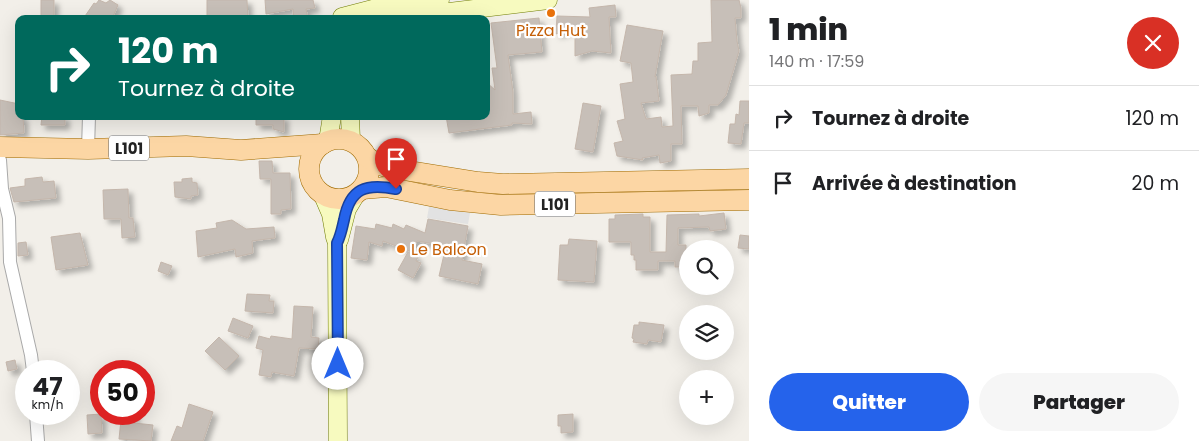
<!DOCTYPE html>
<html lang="fr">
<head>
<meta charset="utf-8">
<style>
	:root { --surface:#fff; --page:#f6f6f6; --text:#202124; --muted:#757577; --line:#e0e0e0; --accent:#2563eb }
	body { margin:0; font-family:Poppins,sans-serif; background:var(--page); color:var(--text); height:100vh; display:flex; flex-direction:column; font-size:19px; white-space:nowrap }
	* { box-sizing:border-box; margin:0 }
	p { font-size:16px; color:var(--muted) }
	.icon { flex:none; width:28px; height:28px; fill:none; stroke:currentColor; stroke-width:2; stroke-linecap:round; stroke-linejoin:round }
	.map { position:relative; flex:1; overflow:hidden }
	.details { display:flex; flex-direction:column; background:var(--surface); width:450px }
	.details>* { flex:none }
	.guide { position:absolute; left:15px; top:15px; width:475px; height:105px; border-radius:10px; box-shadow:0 5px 20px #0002; background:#00695c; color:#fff; overflow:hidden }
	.fabs { position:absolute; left:679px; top:240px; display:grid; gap:10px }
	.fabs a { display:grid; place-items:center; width:55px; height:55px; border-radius:50%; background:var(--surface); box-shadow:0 5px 20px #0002; font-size:25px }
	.speed { position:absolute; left:15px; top:360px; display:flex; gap:10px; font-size:25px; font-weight:700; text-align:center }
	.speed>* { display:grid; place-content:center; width:65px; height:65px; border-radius:50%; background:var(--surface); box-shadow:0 5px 20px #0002; line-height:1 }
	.speed small { font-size:12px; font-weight:400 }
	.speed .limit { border:8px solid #d22; background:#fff; color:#111 }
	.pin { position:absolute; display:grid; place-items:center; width:42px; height:42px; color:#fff; margin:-51px -21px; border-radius:50% 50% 50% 0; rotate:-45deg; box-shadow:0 0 5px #0007 }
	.pin .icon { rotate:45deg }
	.me { position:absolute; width:55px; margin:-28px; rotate:0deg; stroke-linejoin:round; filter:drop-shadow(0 0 4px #0008) }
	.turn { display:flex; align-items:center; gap:18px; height:105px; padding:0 20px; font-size:22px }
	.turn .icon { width:65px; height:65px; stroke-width:2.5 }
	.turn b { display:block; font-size:35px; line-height:42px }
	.round { display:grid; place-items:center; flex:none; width:52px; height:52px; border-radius:26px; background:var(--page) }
	.head { display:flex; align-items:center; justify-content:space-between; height:85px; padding:0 20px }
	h1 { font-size:30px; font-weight:800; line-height:38px }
	.primary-button { display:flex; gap:10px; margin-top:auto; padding:10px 20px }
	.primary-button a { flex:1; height:58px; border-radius:30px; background:var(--accent); color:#fff; font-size:20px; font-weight:800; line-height:58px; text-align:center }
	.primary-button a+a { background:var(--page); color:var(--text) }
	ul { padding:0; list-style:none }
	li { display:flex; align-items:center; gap:15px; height:65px; padding:0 20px; border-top:1px solid var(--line) }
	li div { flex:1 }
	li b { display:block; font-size:19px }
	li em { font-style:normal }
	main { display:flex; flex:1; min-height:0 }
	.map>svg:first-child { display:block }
</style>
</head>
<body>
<main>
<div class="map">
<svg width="749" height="441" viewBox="0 0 749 441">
	<defs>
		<filter id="shadow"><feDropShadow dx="4.5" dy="4.5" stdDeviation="2.5" flood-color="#0004"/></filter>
	</defs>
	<rect width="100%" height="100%" fill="#f2efe9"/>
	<!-- parking -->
	<polygon fill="#e2e2e2" points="429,207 470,213 468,224 427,218"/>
	<!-- building -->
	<g fill="#c7bfb8" stroke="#c4b6ab" filter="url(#shadow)">
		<rect x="41" y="0" width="13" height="19"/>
		<polygon points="99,0 106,3 110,0 118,5 112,19 83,19 94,3 96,4"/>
		<polygon points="207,0 247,0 248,19 231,19 231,16 207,16"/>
		<polygon points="265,0 313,0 315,8 306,9 308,19 294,19 293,9 266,14"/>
		<polygon points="711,0 739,0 741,8 741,18 735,18 737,41 739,51 726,95 718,105 709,105 709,113 699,116 698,106 681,106 682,144 671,144 671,161 660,163 659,155 642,158 643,160 617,156 614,143 623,141 617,121 625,119 620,84 633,82 631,63 620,61 627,25 663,31 655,77 656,76 659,101 641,103 646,119 661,117 662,127 673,126 671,75 692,74 693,61 698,61 698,43 712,42"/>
		<polygon points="615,5 616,17 609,17 611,53 592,51 575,56 575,28 556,34 557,16 590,17 589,8"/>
		<polygon points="539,18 542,52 508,55 513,92 513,114 531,112 532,124 512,123 512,125 449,133 446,116 486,116 486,82 495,90 492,68 497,68 491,23"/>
		<polygon points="0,100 19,104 19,116 23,116 24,133 0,135"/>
		<polygon points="740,101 749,101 749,123 744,123 741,144 728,143 730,124 735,124 736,114 739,115"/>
		<polygon points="583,103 601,106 593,152 575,149"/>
		<polygon points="42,116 65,116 65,125 41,125"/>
		<polygon points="256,116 284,116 284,132 273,129 273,125 256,125"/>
		<polygon points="259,161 272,161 273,173 290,173 291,209 281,210 281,214 271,214 271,179 260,179"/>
		<polygon points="42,177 43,182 54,181 56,198 14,202 10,188 25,186 25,179"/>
		<polygon points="192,178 192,182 197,183 198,195 191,196 191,199 175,197 174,182 182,182 182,179"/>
		<polygon points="128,189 129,218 133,218 135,237 122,238 121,219 104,219 103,190"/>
		<polygon points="724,213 726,229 710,231 709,227 678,228 678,245 686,245 686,267 675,267 675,261 658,261 658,270 636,270 636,260 634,260 634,255 631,255 631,242 609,242 609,219 615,219 615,215 643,214 643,217 650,217 650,252 666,252 667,215 699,214 699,216"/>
		<polygon points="428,219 468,226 462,260 482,264 478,284 439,276 446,246 417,241 412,252 383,241 382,246 369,242 367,260 351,258 356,226 375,229 376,224 392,228 393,224 404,229 406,225 425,233"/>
		<polygon points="232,220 246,229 274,227 275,238 252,241 253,253 236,257 235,249 198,257 196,231 217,228 216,223"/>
		<polygon points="80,233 88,265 56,270 51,237"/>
		<polygon points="740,235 749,236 749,249 738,248"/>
		<polygon points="569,239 597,241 594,282 558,280 560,245 568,245"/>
		<polygon points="26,242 28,255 18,256 18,243"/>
		<polygon points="408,252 418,257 416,261 421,263 413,278 398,270"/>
		<polygon points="161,262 172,266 168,275 158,271"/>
		<polygon points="247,294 270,295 269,301 274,301 273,313 245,311"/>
		<polygon points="294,306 313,307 311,337 319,338 318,349 299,348 294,376 272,372 271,377 259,375 263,350 256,348 259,336 270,339 271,336 292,339"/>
		<polygon points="233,318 253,326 248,338 228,331"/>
		<polygon points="639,322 664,325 661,342 648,340 647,344 633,342 634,339 632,338 634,325 639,325"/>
		<polygon points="219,337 239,356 225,370 205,351"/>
		<polygon points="15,360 17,369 8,371 6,362"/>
		<polygon points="189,404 213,412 203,441 171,441 177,426 182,428"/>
		<polygon points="101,414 102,433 88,434 87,415"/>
		<polygon points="126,414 135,414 134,423 153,425 151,441 119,439 121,420 125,420"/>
		<polygon points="573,414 573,432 561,433 561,426 558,426 558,415"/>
	</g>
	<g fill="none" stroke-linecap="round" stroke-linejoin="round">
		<defs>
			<g id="street">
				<polyline points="88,149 89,116"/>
				<polyline points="0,160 2,189 9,218 10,262 31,355 33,371"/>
				<polyline points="36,414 38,441"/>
			</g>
			<g id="secondary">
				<polyline points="342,17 384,6 440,0"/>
				<polyline points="391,19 548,0"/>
				<polyline points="350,116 351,141"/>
				<polyline points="328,141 332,116"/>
				<polyline points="322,193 331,214 335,237 337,243 338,441"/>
				<polyline points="339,240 347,209 356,194"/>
			</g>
			<g id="primary">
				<circle cx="339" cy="169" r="30"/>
				<polyline points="0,147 88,149 186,146 241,150 323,144"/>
				<polyline points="367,157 379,165 391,168 478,182 503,184 749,179"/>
				<polyline points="362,189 386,187 450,200 501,205 749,200"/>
			</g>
		</defs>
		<!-- street casing -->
		<use href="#street" stroke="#a9a9a9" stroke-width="14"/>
		<!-- secondary casing -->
		<use href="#secondary" stroke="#707d05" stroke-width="19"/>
		<!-- primary casing -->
		<use href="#primary" stroke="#a06b00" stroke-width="21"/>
		<!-- street -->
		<use href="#street" stroke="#fff" stroke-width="12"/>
		<!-- secondary -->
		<use href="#secondary" stroke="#f7fabf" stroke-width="18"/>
		<!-- primary -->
		<use href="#primary" stroke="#fcd6a4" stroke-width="20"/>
	</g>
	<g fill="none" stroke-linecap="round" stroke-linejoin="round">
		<defs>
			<path id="route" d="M338 364 337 243C341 235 342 228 344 220 350 188 366 183 396 189"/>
		</defs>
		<!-- route casing -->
		<use href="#route" stroke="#184099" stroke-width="12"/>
		<!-- route -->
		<use href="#route" stroke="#2563eb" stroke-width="9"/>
	</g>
	<!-- markers -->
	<g fill="#e8710a" stroke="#fff" stroke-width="2">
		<circle cx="551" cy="13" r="5"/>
		<circle cx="401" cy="249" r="5"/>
	</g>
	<g text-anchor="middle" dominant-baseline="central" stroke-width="4.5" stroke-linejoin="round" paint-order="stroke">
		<!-- shield labels -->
		<g fill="#fff" stroke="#646464" stroke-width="1">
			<rect x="109" y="135.5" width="40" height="25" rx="4"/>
			<rect x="535" y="191.5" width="40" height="25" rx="4"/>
		</g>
		<g font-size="15" font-weight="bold" fill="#222">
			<text x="129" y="148">L101</text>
			<text x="555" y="204">L101</text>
		</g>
		<!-- food labels -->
		<g font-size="16" fill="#c56008" stroke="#fff">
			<text x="551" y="30">Pizza Hut</text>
			<text x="411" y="249" text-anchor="start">Le Balcon</text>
		</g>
	</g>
</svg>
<div class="fabs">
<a><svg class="icon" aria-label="search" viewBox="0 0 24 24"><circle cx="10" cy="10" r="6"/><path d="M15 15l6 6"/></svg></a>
<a><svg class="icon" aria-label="layers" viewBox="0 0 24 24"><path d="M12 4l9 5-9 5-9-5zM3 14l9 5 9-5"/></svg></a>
<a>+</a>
</div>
<div class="speed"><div>47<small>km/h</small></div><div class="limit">50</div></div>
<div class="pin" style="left:396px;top:189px;background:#d93025"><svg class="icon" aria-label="arrive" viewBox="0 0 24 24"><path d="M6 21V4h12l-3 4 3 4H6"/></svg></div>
<svg class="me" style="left:338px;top:364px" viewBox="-20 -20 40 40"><circle r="19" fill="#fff"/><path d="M0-13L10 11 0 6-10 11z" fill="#2563eb"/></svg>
<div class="guide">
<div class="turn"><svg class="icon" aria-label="right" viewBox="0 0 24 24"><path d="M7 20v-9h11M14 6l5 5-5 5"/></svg><div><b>120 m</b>Tournez à droite</div></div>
</div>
</div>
<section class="details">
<div class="head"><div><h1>1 min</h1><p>140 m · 17:59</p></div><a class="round" style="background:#d93025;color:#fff"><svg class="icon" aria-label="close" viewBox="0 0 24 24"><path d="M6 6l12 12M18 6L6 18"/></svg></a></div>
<ul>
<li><svg class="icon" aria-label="right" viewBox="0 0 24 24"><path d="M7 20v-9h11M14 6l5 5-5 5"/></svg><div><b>Tournez à droite</b></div><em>120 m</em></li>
<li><svg class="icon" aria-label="arrive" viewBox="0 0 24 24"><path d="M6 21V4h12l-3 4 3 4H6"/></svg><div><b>Arrivée à destination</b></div><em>20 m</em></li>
</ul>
<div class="primary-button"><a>Quitter</a><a>Partager</a></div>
</section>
</main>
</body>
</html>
